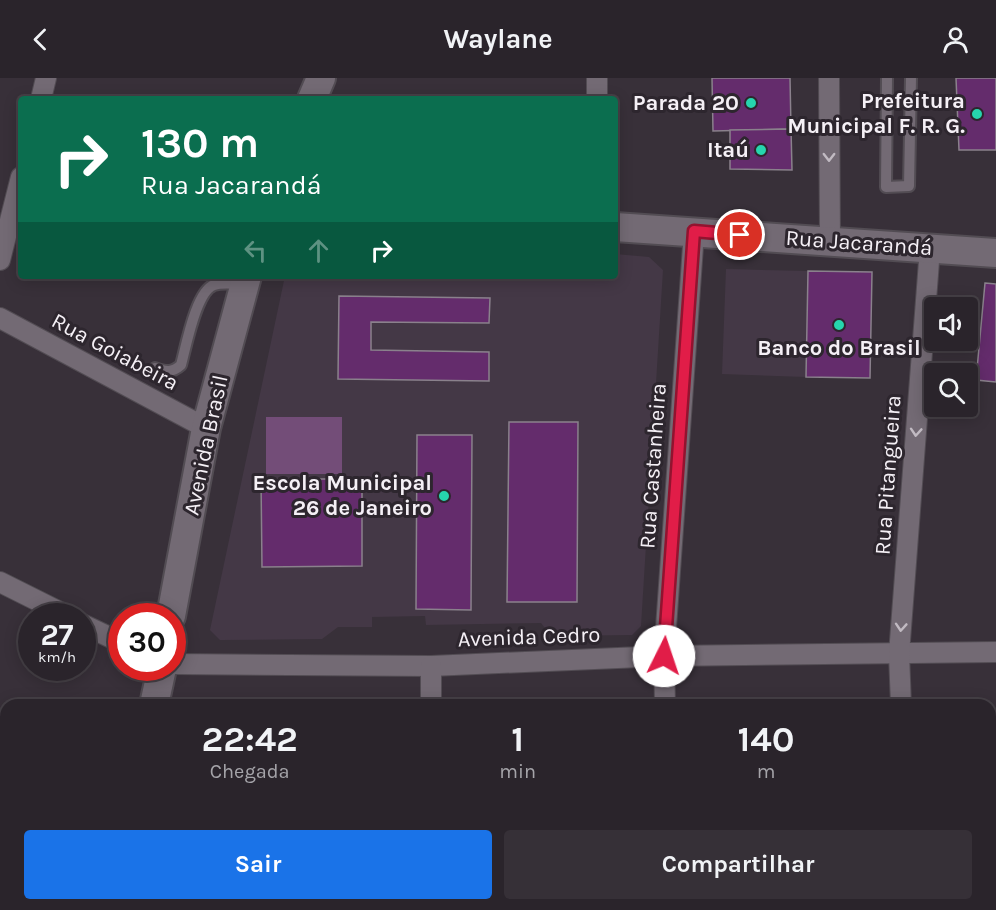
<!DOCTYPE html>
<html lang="pt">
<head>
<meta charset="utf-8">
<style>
	:root { --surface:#2a242b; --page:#363037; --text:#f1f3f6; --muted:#a5a4a9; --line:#464147; --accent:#1a73e8 }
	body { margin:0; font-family:Karla,sans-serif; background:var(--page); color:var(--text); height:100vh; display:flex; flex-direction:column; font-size:22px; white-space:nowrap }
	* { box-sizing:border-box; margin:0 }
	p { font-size:20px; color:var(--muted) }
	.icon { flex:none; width:33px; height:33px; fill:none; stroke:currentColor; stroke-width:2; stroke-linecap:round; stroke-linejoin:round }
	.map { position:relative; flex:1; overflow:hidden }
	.details { position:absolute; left:0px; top:621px; width:996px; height:212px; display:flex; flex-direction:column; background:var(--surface); border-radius:18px 18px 0 0; box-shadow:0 3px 15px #0003,0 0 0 2px var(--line) }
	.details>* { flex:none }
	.guide { position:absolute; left:18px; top:18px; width:600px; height:183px; border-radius:6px; box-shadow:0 3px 15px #0003,0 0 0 2px var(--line); background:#0b6e4f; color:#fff; overflow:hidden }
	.controls { position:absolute; left:924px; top:219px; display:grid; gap:12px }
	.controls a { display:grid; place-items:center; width:54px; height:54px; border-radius:6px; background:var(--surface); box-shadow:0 3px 15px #0003,0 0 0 2px var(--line); font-size:30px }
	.speed { position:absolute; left:18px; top:525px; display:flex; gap:12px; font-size:30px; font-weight:700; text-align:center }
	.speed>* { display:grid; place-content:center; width:78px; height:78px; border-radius:50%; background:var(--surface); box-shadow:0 3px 15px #0003,0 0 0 2px var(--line); line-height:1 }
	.speed small { font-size:15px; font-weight:400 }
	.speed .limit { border:9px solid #d22; background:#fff; color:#111 }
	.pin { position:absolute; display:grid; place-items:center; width:51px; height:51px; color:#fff; margin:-26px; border:3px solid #fff; border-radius:50%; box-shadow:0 2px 6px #0007 }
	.me { position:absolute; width:66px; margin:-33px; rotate:4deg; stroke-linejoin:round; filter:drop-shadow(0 0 4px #0008) }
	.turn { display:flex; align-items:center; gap:21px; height:126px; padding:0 24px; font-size:27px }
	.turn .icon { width:78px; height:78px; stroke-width:2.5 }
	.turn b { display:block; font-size:42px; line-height:51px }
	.lanes { display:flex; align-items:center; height:57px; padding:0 24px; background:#0003; justify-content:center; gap:30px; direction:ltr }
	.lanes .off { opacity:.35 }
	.eta { display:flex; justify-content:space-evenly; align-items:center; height:102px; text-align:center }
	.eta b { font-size:36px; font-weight:700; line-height:42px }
	.action { display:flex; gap:12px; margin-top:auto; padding:12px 24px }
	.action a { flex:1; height:69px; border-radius:6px; background:var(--accent); color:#fff; font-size:24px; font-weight:700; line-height:69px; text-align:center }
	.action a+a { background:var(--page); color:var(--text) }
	header { display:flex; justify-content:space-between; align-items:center; height:78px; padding:0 24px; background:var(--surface); font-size:27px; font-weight:700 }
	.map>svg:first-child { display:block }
</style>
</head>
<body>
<header><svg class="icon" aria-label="back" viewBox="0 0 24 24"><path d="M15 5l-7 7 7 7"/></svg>Waylane<svg class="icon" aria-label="person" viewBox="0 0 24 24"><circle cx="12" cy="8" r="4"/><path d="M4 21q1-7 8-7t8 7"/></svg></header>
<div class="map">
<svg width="996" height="832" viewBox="0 0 996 832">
	<rect width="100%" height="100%" fill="#383039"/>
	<!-- built -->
	<g fill="#443846">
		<polygon points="615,176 649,179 663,192 641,548 632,557 551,558 541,545 426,547 425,538 372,539 372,549 338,549 322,561 220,562 210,552 285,198 615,198"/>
		<polygon points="726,191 808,193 806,299 722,296"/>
	</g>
	<!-- green -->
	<rect fill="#734d78" x="266" y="339" width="76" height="57"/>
	<!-- building -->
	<g fill="#642c6c" stroke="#8a818c" stroke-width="1.5">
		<polygon points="712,0 790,0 791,51 713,53"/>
		<polygon points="956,0 996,0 996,72 959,72"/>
		<polygon points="791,51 792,92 730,91 730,52"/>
		<polygon points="808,193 872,194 870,300 806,299"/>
		<polygon points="985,205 996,206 996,304 976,302"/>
		<polygon points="339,218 490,220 489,245 371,244 371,272 489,274 489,303 338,301"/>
		<polygon points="509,344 578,344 577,524 507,524"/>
		<polygon points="417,357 472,357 471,532 416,531"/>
		<polygon points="261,401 362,401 362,488 262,489"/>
	</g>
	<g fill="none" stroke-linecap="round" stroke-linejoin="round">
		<defs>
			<g id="lane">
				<polyline points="887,0 886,109 909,108 911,0"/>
				<path d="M155 290C166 294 172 295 181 287 186 269 196 213 214 207 222 204 234 206 242 206"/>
			</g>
			<g id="street">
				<polyline points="597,0 597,21"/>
				<polyline points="829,0 830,163"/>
				<polyline points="41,21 46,0"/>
				<polyline points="0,182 21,99"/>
				<polyline points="0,240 206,350"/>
				<polyline points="0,504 68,538"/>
				<polyline points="82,546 122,565"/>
				<polyline points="172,586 431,588 664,578 996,574"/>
				<polyline points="431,588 431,627"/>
				<polyline points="665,627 664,578 694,154"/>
				<polyline points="901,627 899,576 930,170"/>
				<polyline points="433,826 433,832"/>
				<polyline points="670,826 671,832"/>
				<polyline points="910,826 910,832"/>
			</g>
			<g id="secondary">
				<polyline points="312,21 321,0"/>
				<polyline points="615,149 996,175"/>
				<polyline points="171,538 206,350 247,198"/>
				<polyline points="154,627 162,590"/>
				<polyline points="115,832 116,826"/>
			</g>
		</defs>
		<!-- lane casing -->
		<use href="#lane" stroke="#524c53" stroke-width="14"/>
		<!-- street casing -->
		<use href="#street" stroke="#524c53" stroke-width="22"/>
		<!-- secondary casing -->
		<use href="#secondary" stroke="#524c53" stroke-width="32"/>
		<!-- lane -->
		<use href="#lane" stroke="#736a74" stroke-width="10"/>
		<!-- street -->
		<use href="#street" stroke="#736a74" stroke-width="20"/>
		<!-- secondary -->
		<use href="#secondary" stroke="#736a74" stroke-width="28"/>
	</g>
	<!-- one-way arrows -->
	<defs><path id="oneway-chevron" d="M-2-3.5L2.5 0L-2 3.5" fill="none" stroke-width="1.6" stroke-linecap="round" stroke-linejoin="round" transform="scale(1.5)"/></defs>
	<g stroke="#c1bac2">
		<use href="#oneway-chevron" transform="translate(829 79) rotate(90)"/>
		<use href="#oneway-chevron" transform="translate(916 354) rotate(94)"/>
		<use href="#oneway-chevron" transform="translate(901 549) rotate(94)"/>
	</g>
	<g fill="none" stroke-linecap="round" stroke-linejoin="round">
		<defs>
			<polyline id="route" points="664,578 694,153 740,157"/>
		</defs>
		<!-- route casing -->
		<use href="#route" stroke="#92132f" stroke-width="15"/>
		<!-- route -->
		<use href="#route" stroke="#e11d48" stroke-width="10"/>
	</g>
	<!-- markers -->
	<g fill="#26d5ae" stroke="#2d262e" stroke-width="2">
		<circle cx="751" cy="25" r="6"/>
		<circle cx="977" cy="36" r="6"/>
		<circle cx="761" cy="72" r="6"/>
		<circle cx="839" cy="247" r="6"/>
		<circle cx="444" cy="418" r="6"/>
	</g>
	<g text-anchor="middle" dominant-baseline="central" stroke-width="6" stroke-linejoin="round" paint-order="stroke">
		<!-- poi labels -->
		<g font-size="22" font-weight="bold" fill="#f5f0f6" stroke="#2d262e" text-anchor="end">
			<text x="965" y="23">Prefeitura<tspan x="965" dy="25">Municipal F. R. G.</tspan></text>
			<text x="739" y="25">Parada 20</text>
			<text x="749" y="72">Itaú</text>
			<text x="839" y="270" text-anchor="middle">Banco do Brasil</text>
			<text x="432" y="405">Escola Municipal<tspan x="432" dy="25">26 de Janeiro</tspan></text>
		</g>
		<!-- street labels -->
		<g font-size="22" fill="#f5f0f6" stroke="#2d262e">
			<text transform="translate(859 165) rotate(4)">Rua Jacarandá</text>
			<text transform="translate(115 274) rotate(28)">Rua Goiabeira</text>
			<text transform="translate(206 367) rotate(-78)">Avenida Brasil</text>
			<text transform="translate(653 388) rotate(-86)">Rua Castanheira</text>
			<text transform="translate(888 397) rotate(-86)">Rua Pitangueira</text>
			<text transform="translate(529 559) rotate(-2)">Avenida Cedro</text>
		</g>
	</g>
</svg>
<div class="controls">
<a><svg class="icon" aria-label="sound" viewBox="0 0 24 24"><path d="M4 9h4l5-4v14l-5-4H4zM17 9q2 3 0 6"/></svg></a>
<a><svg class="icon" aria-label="search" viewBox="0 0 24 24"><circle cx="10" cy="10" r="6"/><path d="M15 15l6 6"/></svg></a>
</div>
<div class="speed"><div>27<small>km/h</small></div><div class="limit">30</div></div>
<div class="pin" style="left:740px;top:157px;background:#d93025"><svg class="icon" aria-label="arrive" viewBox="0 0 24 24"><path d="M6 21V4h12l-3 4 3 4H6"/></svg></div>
<svg class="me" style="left:664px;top:578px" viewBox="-20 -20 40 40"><circle r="19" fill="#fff"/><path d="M0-13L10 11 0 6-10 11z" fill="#e11d48"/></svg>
<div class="guide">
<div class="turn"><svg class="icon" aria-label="right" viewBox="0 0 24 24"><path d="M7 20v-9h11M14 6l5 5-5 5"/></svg><div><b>130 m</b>Rua Jacarandá</div></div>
<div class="lanes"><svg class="icon off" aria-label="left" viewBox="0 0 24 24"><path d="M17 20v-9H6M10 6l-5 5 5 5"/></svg><svg class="icon off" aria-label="ahead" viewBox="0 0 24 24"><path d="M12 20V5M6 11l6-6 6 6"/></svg><svg class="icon" aria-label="right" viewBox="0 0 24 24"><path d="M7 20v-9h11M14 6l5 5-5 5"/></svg></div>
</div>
<section class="details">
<div class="eta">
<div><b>22:42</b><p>Chegada</p></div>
<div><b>1</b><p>min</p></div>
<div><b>140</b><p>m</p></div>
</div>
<div class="action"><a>Sair</a><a>Compartilhar</a></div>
</section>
</div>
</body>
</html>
